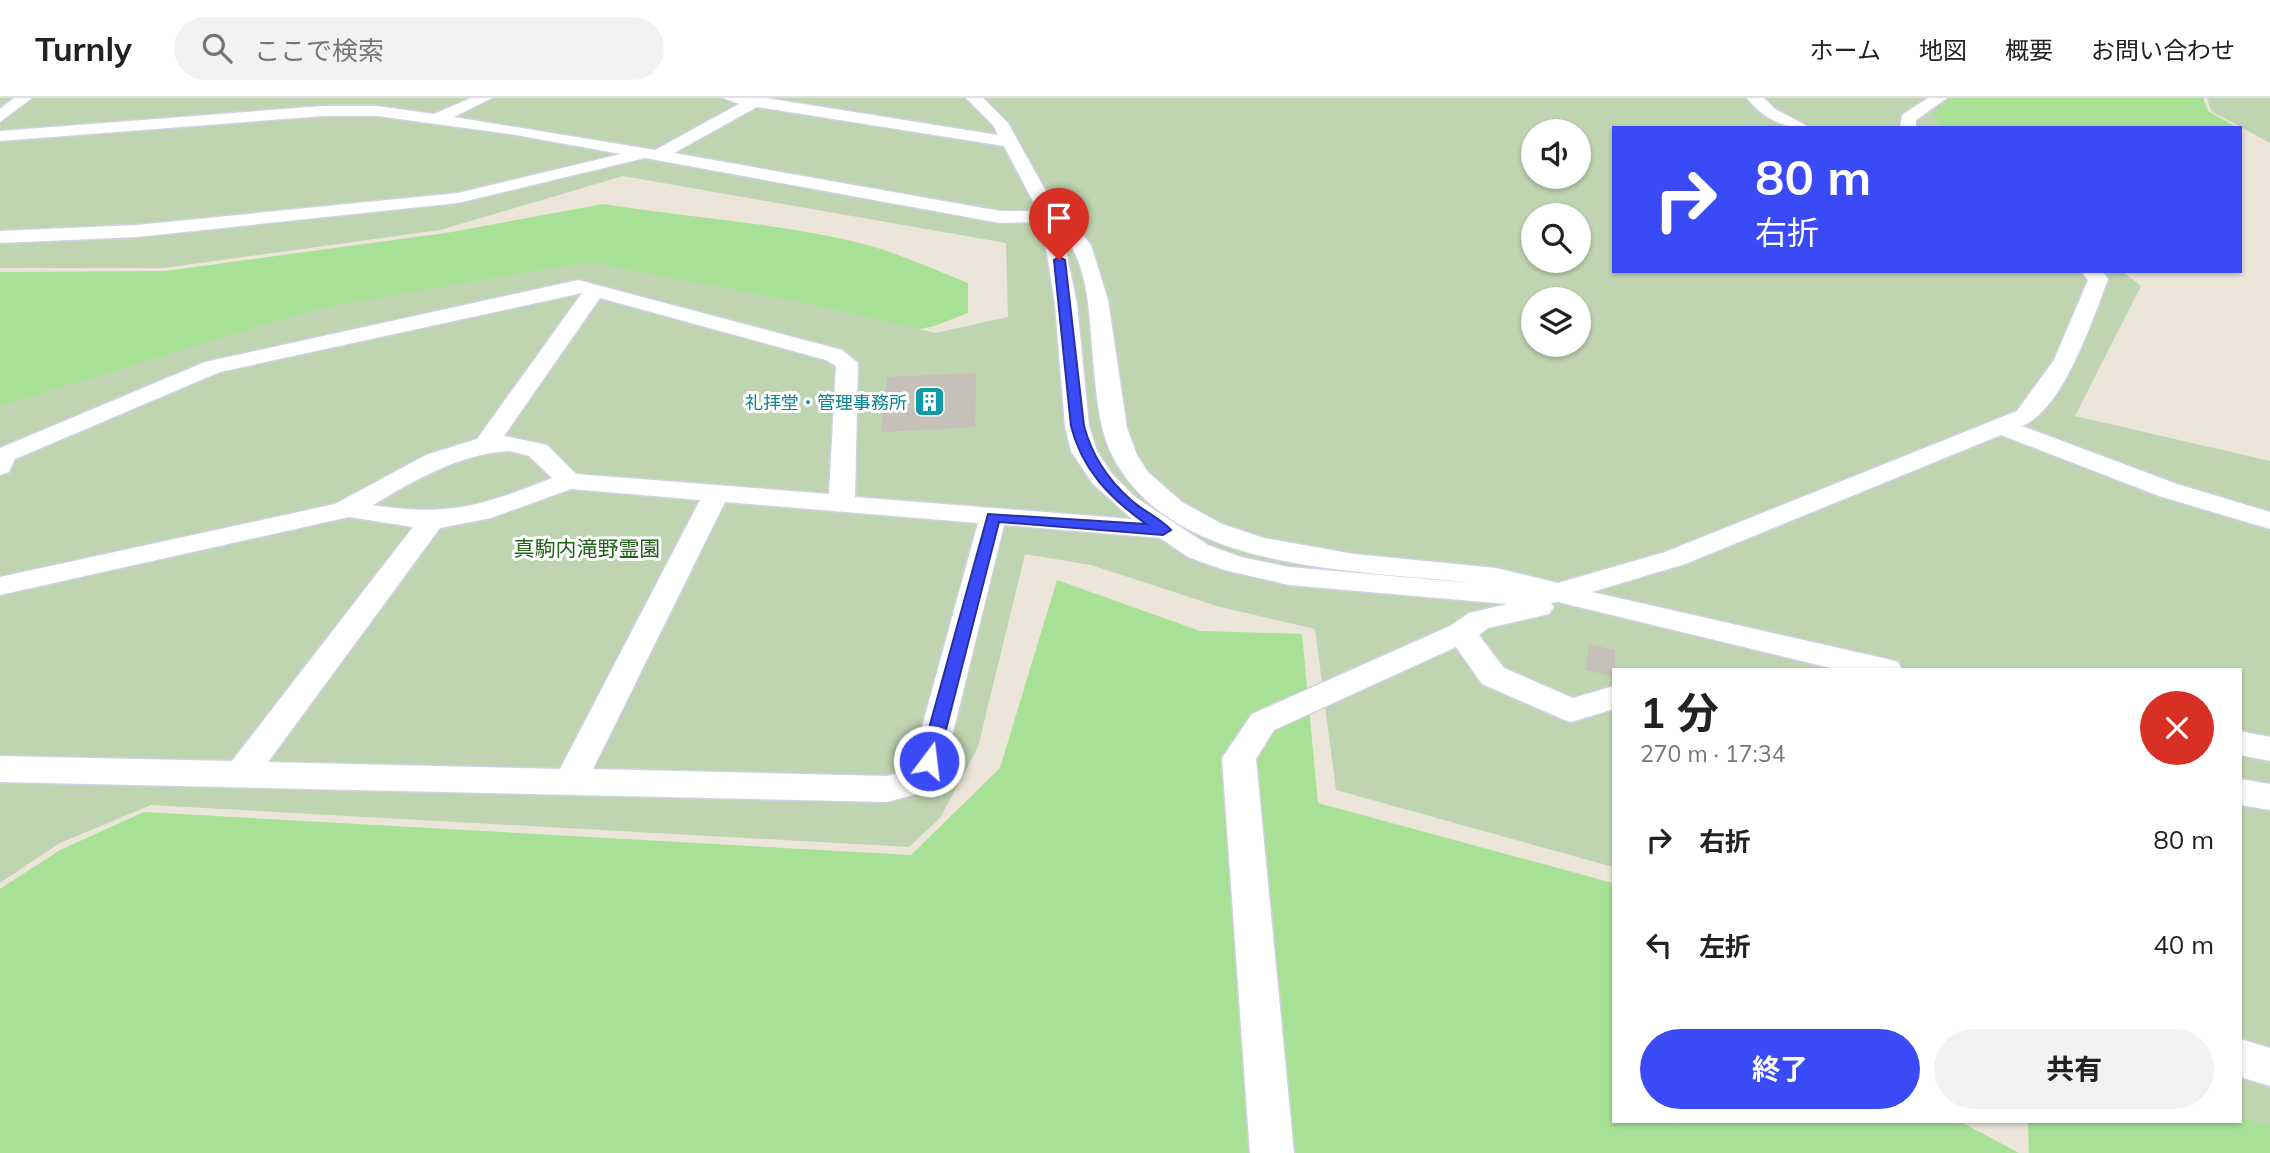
<!DOCTYPE html>
<html lang="ja">
<head>
<meta charset="utf-8">
<style>
	:root { --surface:#fff; --page:#f2f2f2; --text:#222; --muted:#767676; --line:#e0e0e0; --accent:#3b4af7 }
	body { margin:0; font-family:Mulish,"Noto Sans JP",sans-serif; background:var(--page); color:var(--text); height:100vh; display:flex; flex-direction:column; font-size:26px; white-space:nowrap }
	* { box-sizing:border-box; margin:0 }
	p { font-size:23px; color:var(--muted) }
	.icon { flex:none; width:38px; height:38px; fill:none; stroke:currentColor; stroke-width:2; stroke-linecap:round; stroke-linejoin:round }
	.map { position:relative; flex:1; overflow:hidden }
	.panel { position:absolute; left:1612px; top:570px; width:630px; height:455px; display:flex; flex-direction:column; background:var(--surface); border-radius:0px; box-shadow:0 2px 5px #0004 }
	.panel>* { flex:none }
	.top-card { position:absolute; left:1612px; top:28px; width:630px; height:147px; border-radius:0px; box-shadow:0 2px 5px #0004; background:#3b4af7; color:#fff; overflow:hidden }
	.tools { position:absolute; left:1521px; top:21px; display:grid; gap:14px }
	.tools a { display:grid; place-items:center; width:70px; height:70px; border-radius:50%; background:var(--surface); box-shadow:0 2px 5px #0004; font-size:35px }
	.pin { position:absolute; display:grid; place-items:center; width:60px; height:60px; color:#fff; margin:-72px -30px; border-radius:50% 50% 50% 0; rotate:-45deg; box-shadow:0 0 7px #0007 }
	.pin .icon { rotate:45deg }
	.me { position:absolute; width:77px; margin:-38px; rotate:15deg; stroke-linejoin:round; filter:drop-shadow(0 0 5px #0008) }
	.turn { display:flex; align-items:center; gap:24px; height:147px; padding:0 28px; font-size:32px }
	.turn .icon { width:91px; height:91px; stroke-width:2.5 }
	.turn b { display:block; font-size:49px; line-height:60px }
	.round { display:grid; place-items:center; flex:none; width:74px; height:74px; border-radius:37px; background:var(--page) }
	.headline { display:flex; align-items:center; justify-content:space-between; height:119px; padding:0 28px }
	h1 { font-size:42px; font-weight:700; line-height:52px }
	.cta { display:flex; gap:14px; margin-top:auto; padding:14px 28px }
	.cta a { flex:1; height:80px; border-radius:42px; background:var(--accent); color:#fff; font-size:28px; font-weight:700; line-height:80px; text-align:center }
	.cta a+a { background:var(--page); color:var(--text) }
	ul { padding:0; list-style:none }
	li { display:flex; align-items:center; gap:21px; height:105px; padding:0 28px }
	li div { flex:1 }
	li b { display:block; font-size:26px }
	li em { font-style:normal }
	header { display:flex; align-items:center; gap:42px; box-sizing:border-box; height:98px; padding:0 35px; background:var(--surface); border-bottom:2px solid var(--line) }
	header strong { font-size:33px }
	nav { display:flex; gap:38px; margin-inline-start:auto; font-size:24px }
	.search { width:490px; height:63px; background:var(--page); display:flex; align-items:center; gap:18px; box-sizing:border-box; padding:0 24px; border-radius:38px; color:var(--muted); font-size:26px }
	.map>svg:first-child { display:block }
</style>
</head>
<body>
<header>
<strong>Turnly</strong>
<div class="search"><svg class="icon" aria-label="search" viewBox="0 0 24 24"><circle cx="10" cy="10" r="6"/><path d="M15 15l6 6"/></svg>ここで検索</div>
<nav><a>ホーム</a><a>地図</a><a>概要</a><a>お問い合わせ</a></nav>
</header>
<div class="map">
<svg width="2270" height="1055" viewBox="0 0 2270 1055">
	<rect width="100%" height="100%" fill="#ebe5da"/>
	<!-- green -->
	<g fill="#a8e196">
		<polygon points="1872,0 2203,0 2208,13 2238,30 1928,30"/>
		<path d="M603 106C691 120 781 125 867 147 901 156 935 172 968 185V215L934 228 902 235 0 345V174L165 173 446 135Z"/>
		<polygon points="1057,482 1200,533 1302,536 1318,705 1613,785 1614,1024 1961,1024 2019,1055 0,1055 0,791 60,752 144,714 911,757 1000,670"/>
		<polygon points="2240,778 2270,785 2270,1055 2029,1055 2028,1024 2240,1024"/>
	</g>
	<!-- cemetery -->
	<g fill="#bfd4b1" fill-rule="evenodd">
		<path d="M0 0H1954L1932 15 1943 30H1614V173H2122L2141 188 2075 318 2270 363V1028L2240 1019V572H1614L1613 769 1336 692 1315 531 1217 508 1091 467 1025 456 978 649 940 720 909 749 151 707 60 745 0 785V308L319 210 588 164 821 208 935 235 1008 219 1006 145 623 78 440 132 163 170H0ZM1533 33H1578V79H1533ZM1533 117H1578V163H1533ZM1533 201H1578V247H1533Z"/>
		<polygon points="2207,0 2270,0 2270,45 2211,13"/>
	</g>
	<!-- building -->
	<g fill="#c6c2ba" stroke="#c6c1b4" stroke-width="2">
		<polygon points="975,276 974,328 882,333 888,280"/>
		<polygon points="1590,547 1614,553 1614,578 1587,571"/>
	</g>
	<g fill="none" stroke-linecap="round" stroke-linejoin="round">
		<defs>
			<g id="minor">
				<polygon points="14,0 32,0 0,24 0,11"/>
				<path d="M471 0H492L454 19 655 52 739 6 723 0H766L998 37 993 27 966 0H983L1008 25 1058 115 1078 131 1091 147 1108 202 1127 330 1137 357 1148 374 1182 404 1222 426 1264 440 1354 456 1496 470 1558 485 1665 454 2017 313 2054 262 2088 182 2081 173H2102L2108 181C2093 221 2063 312 2022 328L2177 386 2270 414V431L2159 398 2001 337 1685 466 1592 494 1887 561 1898 564 1902 572H1839L1558 504 1551 505 1554 509 1549 516 1488 530 1479 537 1504 570 1573 600 1614 588V611L1571 624 1560 620 1482 586 1456 549 1274 632 1256 661 1294 1055H1250L1222 660 1252 616 1450 528 1469 515 1507 506 1289 487 1224 472 1188 459 1160 440 1004 427 946 663 921 695 887 704 0 684V658L232 663 413 429 349 419 0 497V479L335 406 426 357 477 341 582 195 220 274 15 361 9 374 0 377V350L205 264 578 182 842 252 858 265 855 399 1132 421 1093 386 1071 353 1065 328 1055 206 1042 124 1000 125 645 60 458 105 137 139 0 145V133L137 127 458 95 621 56 510 36 377 18H323L0 43V33L323 8H377L434 16ZM757 9 1004 48 1038 113H1000L674 55ZM1063 138C1089 163 1090 226 1093 260 1096 292 1098 330 1113 359 1174 476 1358 471 1471 485L1289 469 1241 459 1208 447 1135 399 1112 376 1097 353 1089 328 1077 206ZM600 200 826 262 836 268 829 396 576 376 547 347 504 338ZM510 353 529 358 552 380C482 408 448 419 373 407 417 381 459 356 510 353ZM571 391 700 402 560 671 268 664 440 430 491 420ZM725 404 978 425 914 658 898 675 887 678 593 671Z"/>
				<path d="M1747 0H1764L1775 11 1811 30C1784 30 1764 22 1747 0Z"/>
				<polygon points="1928,0 1947,0 1916,22 1916,30 1900,30 1902,17"/>
				<polygon points="2240,633 2270,639 2270,663 2240,657"/>
				<polygon points="2240,681 2270,686 2270,712 2240,707"/>
				<polygon points="2240,941 2270,950 2270,988 2240,979"/>
			</g>
		</defs>
		<!-- minor casing -->
		<use href="#minor" stroke="#cfd1e1" stroke-width="3"/>
		<!-- minor -->
		<use href="#minor" fill="#fff" fill-rule="evenodd"/>
	</g>
	<!-- route -->
	<path fill="#3b4af7" stroke="#2630a1" stroke-width="2" d="M1059 159 1065 162 1084 328C1092 358 1107 381 1131 402 1143 413 1160 420 1171 432L1163 437 999 424 938 663 929 670 920 663 988 416 1146 426C1110 400 1082 372 1071 328L1054 162Z"/>
	<!-- icons -->
	<defs>
		<symbol id="building-square" viewBox="-11 -11 22 22"><rect x="-9" y="-9" width="18" height="18" rx="4" fill="#0f9aa8" stroke="#fff"/><path d="M-4-6H4V6H1V3H-1V6H-4ZM-2.5-4.3h1.7v1.8h-1.7ZM.8-4.3h1.7v1.8H.8ZM-2.5-1h1.7V.8h-1.7ZM.8-1h1.7V.8H.8Z" fill="#fff"/></symbol>
	</defs>
	<g fill-rule="evenodd">
		<use href="#building-square" x="912" y="286" width="35" height="35"/>
	</g>
	<g text-anchor="middle" dominant-baseline="central" stroke-width="6" stroke-linejoin="round" paint-order="stroke">
		<!-- far-culture labels -->
		<g font-size="18" fill="#0d838f" stroke="#fff" text-anchor="end">
			<text x="907" y="304">礼拝堂・管理事務所</text>
		</g>
		<!-- park labels -->
		<g font-size="21" fill="#22631a" stroke="#fff">
			<text x="587" y="450">真駒内滝野霊園</text>
		</g>
	</g>
</svg>
<div class="tools">
<a><svg class="icon" aria-label="sound" viewBox="0 0 24 24"><path d="M4 9h4l5-4v14l-5-4H4zM17 9q2 3 0 6"/></svg></a>
<a><svg class="icon" aria-label="search" viewBox="0 0 24 24"><circle cx="10" cy="10" r="6"/><path d="M15 15l6 6"/></svg></a>
<a><svg class="icon" aria-label="layers" viewBox="0 0 24 24"><path d="M12 4l9 5-9 5-9-5zM3 14l9 5 9-5"/></svg></a>
</div>
<div class="pin" style="left:1059px;top:162px;background:#d93025"><svg class="icon" aria-label="arrive" viewBox="0 0 24 24"><path d="M6 21V4h12l-3 4 3 4H6"/></svg></div>
<svg class="me" style="left:929px;top:663px" viewBox="-20 -20 40 40"><circle r="17" fill="#3b4af7" stroke="#fff" stroke-width="3"/><path d="M0-11L8 9 0 5-8 9z" fill="#fff"/></svg>
<div class="top-card">
<div class="turn"><svg class="icon" aria-label="right" viewBox="0 0 24 24"><path d="M7 20v-9h11M14 6l5 5-5 5"/></svg><div><b>80 m</b>右折</div></div>
</div>
<section class="panel">
<div class="headline"><div><h1>1 分</h1><p>270 m · 17:34</p></div><a class="round" style="background:#d93025;color:#fff"><svg class="icon" aria-label="close" viewBox="0 0 24 24"><path d="M6 6l12 12M18 6L6 18"/></svg></a></div>
<ul>
<li><svg class="icon" aria-label="right" viewBox="0 0 24 24"><path d="M7 20v-9h11M14 6l5 5-5 5"/></svg><div><b>右折</b></div><em>80 m</em></li>
<li><svg class="icon" aria-label="left" viewBox="0 0 24 24"><path d="M17 20v-9H6M10 6l-5 5 5 5"/></svg><div><b>左折</b></div><em>40 m</em></li>
</ul>
<div class="cta"><a>終了</a><a>共有</a></div>
</section>
</div>
</body>
</html>
